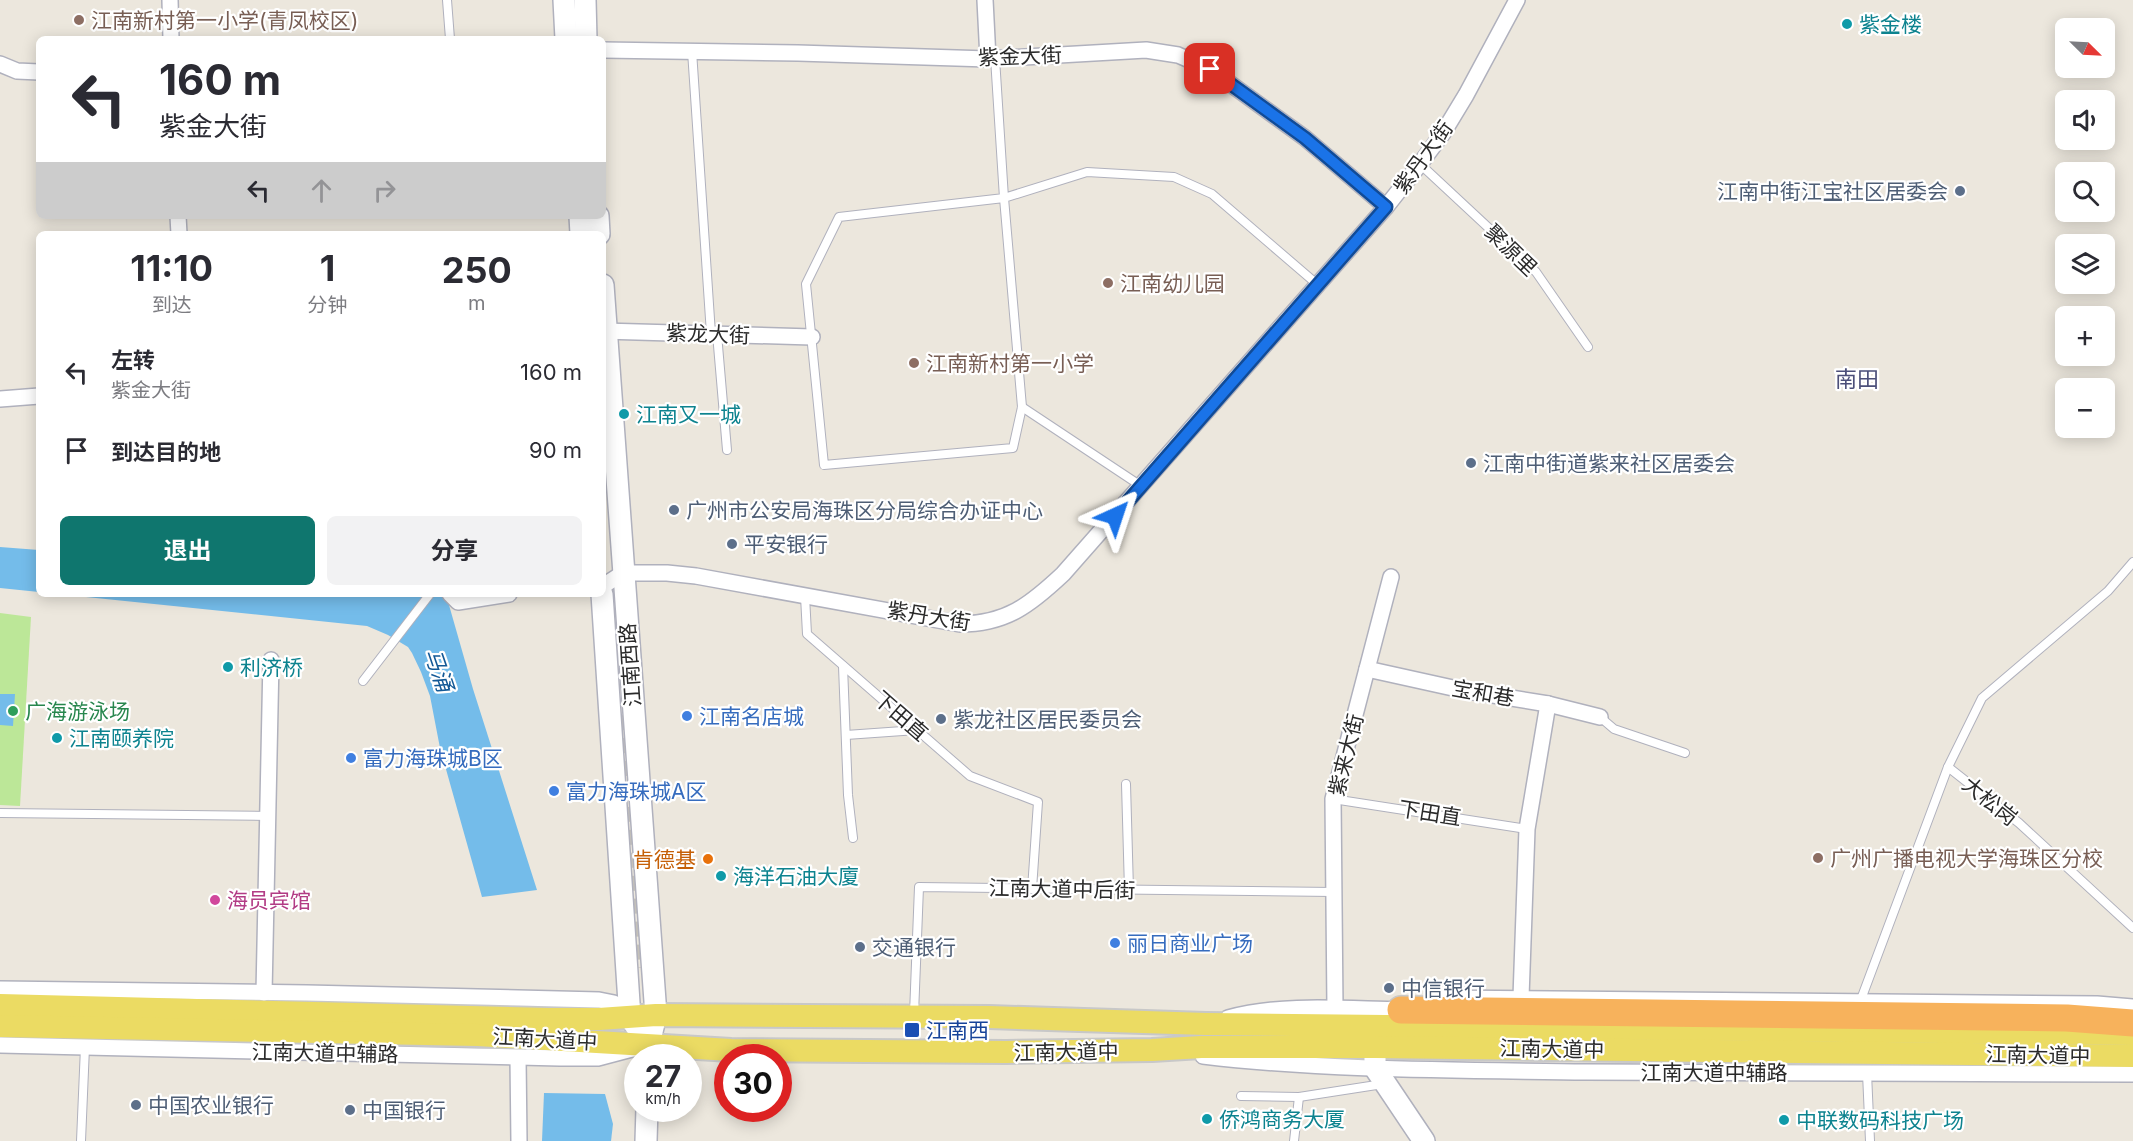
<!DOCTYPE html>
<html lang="zh">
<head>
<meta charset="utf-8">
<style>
	:root { --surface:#fff; --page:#f2f2f3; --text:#2b2b33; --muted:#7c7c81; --accent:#0f766e }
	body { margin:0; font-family:Inter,"Noto Sans SC",sans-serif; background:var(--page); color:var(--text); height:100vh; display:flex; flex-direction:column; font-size:22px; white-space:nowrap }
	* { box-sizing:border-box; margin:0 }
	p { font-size:20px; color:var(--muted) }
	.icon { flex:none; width:33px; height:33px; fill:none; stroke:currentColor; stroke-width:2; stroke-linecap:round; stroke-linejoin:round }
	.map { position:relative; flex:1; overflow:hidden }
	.drawer { position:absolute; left:36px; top:231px; width:570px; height:366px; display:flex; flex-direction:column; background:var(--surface); border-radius:9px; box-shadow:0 3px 15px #0003 }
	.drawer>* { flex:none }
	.top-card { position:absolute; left:36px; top:36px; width:570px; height:183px; border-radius:9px; box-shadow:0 3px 15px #0003; background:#fff; color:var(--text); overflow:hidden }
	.needle { width:39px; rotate:114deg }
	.fabs { position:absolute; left:2055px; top:18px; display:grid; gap:12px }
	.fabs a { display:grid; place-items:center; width:60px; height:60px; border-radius:9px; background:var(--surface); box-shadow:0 3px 15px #0003; font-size:30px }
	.speed { position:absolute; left:624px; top:1044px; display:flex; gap:12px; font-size:30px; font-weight:700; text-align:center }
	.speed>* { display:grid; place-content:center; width:78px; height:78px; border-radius:50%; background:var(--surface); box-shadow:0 3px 15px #0003; line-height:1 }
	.speed small { font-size:15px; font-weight:400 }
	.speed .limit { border:9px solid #d22; background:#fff; color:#111 }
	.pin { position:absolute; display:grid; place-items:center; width:51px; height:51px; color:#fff; margin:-26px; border-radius:12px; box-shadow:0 3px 9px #0006 }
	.me { position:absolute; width:66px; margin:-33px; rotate:42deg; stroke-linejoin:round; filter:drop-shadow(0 0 4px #0008) }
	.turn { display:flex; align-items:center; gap:21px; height:126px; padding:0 24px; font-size:27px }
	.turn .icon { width:78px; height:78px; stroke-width:2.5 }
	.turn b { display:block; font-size:42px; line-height:51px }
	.lanes { display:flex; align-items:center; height:57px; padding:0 24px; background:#0003; justify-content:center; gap:30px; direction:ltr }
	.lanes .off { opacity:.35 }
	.eta { display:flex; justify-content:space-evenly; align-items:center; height:102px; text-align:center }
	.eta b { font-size:36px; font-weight:700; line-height:42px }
	.primary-button { display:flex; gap:12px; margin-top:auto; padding:12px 24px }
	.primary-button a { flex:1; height:69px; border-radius:9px; background:var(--accent); color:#fff; font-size:24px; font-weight:700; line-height:69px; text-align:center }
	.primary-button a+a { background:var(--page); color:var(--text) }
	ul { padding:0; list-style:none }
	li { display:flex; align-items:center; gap:18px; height:78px; padding:0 24px }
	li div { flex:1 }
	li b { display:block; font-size:22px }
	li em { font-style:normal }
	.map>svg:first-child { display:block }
</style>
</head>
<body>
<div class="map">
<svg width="2133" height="1141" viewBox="0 0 2133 1141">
	<rect width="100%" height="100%" fill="#ece7dd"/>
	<!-- pitch -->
	<polygon fill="#bce798" points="0,613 31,617 20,806 0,805"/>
	<!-- water -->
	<g fill="#74bcea">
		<polygon points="0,547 39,550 39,592 0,588"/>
		<polygon points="57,594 442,594 449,605 473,689 537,890 482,897 440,748 430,696 421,672 412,653 408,647 388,635 367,626"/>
		<polygon points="0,694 15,694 13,726 0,725"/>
		<polygon points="544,1093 605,1094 613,1124 611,1141 542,1141"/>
	</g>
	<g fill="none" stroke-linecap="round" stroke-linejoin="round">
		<!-- street-tunnel -->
		<polyline stroke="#c5c1b9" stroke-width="15" stroke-dasharray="15 8" stroke-linecap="butt" points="624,715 639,968"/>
		<defs>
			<g id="lane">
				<polyline points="447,0 450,39"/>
				<polyline points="692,51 711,334"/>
				<polyline points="995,58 1004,198 1022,407 1013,448 824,465 806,284 839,217 1004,198 1087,172 1174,177 1212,194 1318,285"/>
				<polyline points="1420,164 1536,272 1588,347"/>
				<polyline points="717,334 727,450"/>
				<polyline points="1022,407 1141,486"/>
				<polyline points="805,596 807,634 970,776 1038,802 1032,889"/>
				<polyline points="843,666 848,795 853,838"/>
				<polyline points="363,681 430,594"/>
				<polyline points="1600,717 1614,729 1685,753"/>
				<polyline points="846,735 917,730"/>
				<polyline points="1948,767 2019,823 2133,928"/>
				<polyline points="1126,784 1129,890"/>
				<polyline points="1333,799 1527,829"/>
				<polyline points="0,813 269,816"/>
				<polyline points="1860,1002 1948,767 1982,698 2108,591 2133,562"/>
				<polyline points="914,1014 919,887 1334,892"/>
				<polyline points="1867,1073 1870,1141"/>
				<polyline points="1241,1096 1299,1097 1383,1084"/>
				<polyline points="81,1141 85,1047"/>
				<polyline points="1294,1141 1299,1097"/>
			</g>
			<g id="street">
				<polyline points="170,0 171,39"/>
				<polyline points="985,0 988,59"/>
				<polyline points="603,50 798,53 988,59 1146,50 1178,55 1210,69 1305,138 1386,207"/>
				<polyline points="0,64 17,71 39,72"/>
				<polyline points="178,216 179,234"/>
				<polyline points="603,331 812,337"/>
				<polyline points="0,399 39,396"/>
				<path d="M603 586 623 573H667L696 576 960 624C1006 624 1030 605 1063 574L1386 207 1420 164 1443 133 1466 95 1517 0"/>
				<polyline points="450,594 458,602 509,594"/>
				<polyline points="1367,669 1462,690 1548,704 1600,717"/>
				<polyline points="0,989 307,993 599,1000 614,1003 630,1018"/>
				<polyline points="264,993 271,660"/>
				<polyline points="1521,997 1527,829 1548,704"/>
				<polyline points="1440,998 2097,1004 2133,1007"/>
				<polyline points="1335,1009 1333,799 1391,577"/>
				<path d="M1228 1018C1284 1003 1343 1009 1401 1010L1406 1007"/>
				<polyline points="0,1045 560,1058 598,1058 632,1049"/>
				<path d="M1203 1056C1330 1071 1458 1070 1586 1072 1768 1073 1951 1073 2133 1074"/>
				<polyline points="518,1058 519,1141"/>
			</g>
			<g id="secondary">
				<polyline points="564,0 566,39"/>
				<polyline points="585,0 586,39"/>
				<polyline points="580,216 581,234"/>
				<polyline points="598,216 599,234"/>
				<polyline points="603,285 656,1015 649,1044 648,1058"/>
				<polyline points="602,594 630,1018 640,1032"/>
				<polyline points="1375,1047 1375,1068 1424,1141"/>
				<polyline points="646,1141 647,1108"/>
			</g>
			<g id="primary">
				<polyline points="0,1005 548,1019 599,1019 656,1015 989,1017 1206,1024 2132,1034"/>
				<polyline points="0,1026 478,1035 731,1050 1006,1052 1152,1050 1201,1047 1375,1047 2133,1056"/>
			</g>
			<polyline id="highway" points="1401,1010 2067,1018 2133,1023"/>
		</defs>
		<!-- lane casing -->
		<use href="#lane" stroke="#b0b1bd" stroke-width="10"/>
		<!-- street casing -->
		<use href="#street" stroke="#b0b1bd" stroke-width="18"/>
		<!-- secondary casing -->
		<use href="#secondary" stroke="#b0b1bd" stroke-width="24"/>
		<!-- primary casing -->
		<use href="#primary" stroke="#c8c8c8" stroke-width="26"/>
		<!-- highway casing -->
		<use href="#highway" stroke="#c8c8c8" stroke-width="30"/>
		<!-- lane -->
		<use href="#lane" stroke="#fff" stroke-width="8"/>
		<!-- street -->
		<use href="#street" stroke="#fff" stroke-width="15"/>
		<!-- secondary -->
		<use href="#secondary" stroke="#fff" stroke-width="21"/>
		<!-- primary -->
		<use href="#primary" stroke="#ebdb63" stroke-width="22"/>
		<!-- highway -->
		<use href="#highway" stroke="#f7b25c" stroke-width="27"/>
	</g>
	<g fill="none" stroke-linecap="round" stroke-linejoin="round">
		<defs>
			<polyline id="route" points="1115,516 1386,207 1305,138 1210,69"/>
		</defs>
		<!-- route casing -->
		<use href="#route" stroke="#114b97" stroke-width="15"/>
		<!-- route -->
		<use href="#route" stroke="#1a73e8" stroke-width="10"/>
	</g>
	<!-- markers -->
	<g fill="#8d6e63" stroke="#fff" stroke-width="2">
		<circle cx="79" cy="20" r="6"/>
		<circle cx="1108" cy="283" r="6"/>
		<circle cx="914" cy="363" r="6"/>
		<circle cx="1818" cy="858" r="6"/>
	</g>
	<g fill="#0f9aa8" stroke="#fff" stroke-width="2">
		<circle cx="1847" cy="24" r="6"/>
		<circle cx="624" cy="414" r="6"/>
		<circle cx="228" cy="667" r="6"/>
		<circle cx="57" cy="738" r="6"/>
		<circle cx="721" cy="876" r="6"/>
		<circle cx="1207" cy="1119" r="6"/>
		<circle cx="1784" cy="1120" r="6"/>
	</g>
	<g fill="#5c6f8a" stroke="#fff" stroke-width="2">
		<circle cx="1960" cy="191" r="6"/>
		<circle cx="1471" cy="463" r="6"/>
		<circle cx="674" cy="510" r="6"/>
		<circle cx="732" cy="544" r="6"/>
		<circle cx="941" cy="719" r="6"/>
		<circle cx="860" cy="947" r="6"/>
		<circle cx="1389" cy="988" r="6"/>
		<circle cx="136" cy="1105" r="6"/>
		<circle cx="350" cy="1110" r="6"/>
	</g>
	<circle fill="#2e9e5b" stroke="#fff" stroke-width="2" cx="13" cy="711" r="6"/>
	<g fill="#3f7fe0" stroke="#fff" stroke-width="2">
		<circle cx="687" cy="716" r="6"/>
		<circle cx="351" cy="758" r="6"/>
		<circle cx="554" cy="791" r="6"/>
		<circle cx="1115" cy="943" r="6"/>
	</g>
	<circle fill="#e8710a" stroke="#fff" stroke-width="2" cx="708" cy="859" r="6"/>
	<circle fill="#d1479c" stroke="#fff" stroke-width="2" cx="215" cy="900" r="6"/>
	<rect fill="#1a4fb4" stroke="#fff" stroke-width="2" x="904" y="1022" width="16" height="16" rx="3"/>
	<g text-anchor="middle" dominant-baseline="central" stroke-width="4.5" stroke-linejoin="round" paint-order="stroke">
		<!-- education labels -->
		<g font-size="21" fill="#785e54" stroke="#fff" text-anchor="start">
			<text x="91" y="20">江南新村第一小学(青凤校区)</text>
			<text x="1120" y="283">江南幼儿园</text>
			<text x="926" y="363">江南新村第一小学</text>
			<text x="1830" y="858">广州广播电视大学海珠区分校</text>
		</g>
		<!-- culture labels -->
		<g font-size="21" fill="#0d838f" stroke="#fff" text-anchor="start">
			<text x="1859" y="24">紫金楼</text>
			<text x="636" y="414">江南又一城</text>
			<text x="240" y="667">利济桥</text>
			<text x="69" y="738">江南颐养院</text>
			<text x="733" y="876">海洋石油大廈</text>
			<text x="1219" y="1119">侨鸿商务大厦</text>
			<text x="1796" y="1120">中联数码科技广场</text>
		</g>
		<!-- street labels -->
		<g font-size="21" fill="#2a2a2a" stroke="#fff">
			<text transform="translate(1020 56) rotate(-2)">紫金大街</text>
			<text transform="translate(1423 157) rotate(-54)">紫丹大街</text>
			<text transform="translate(1511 250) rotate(44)">聚源里</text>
			<text transform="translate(708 334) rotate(2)">紫龙大街</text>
			<text transform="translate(929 616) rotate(9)">紫丹大街</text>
			<text transform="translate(630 665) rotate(-94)">江南西路</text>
			<text transform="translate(1483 693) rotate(10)">宝和巷</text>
			<text transform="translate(901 716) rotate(41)">下田直</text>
			<text transform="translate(1346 755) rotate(-76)">紫来大街</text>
			<text transform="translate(1990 801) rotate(39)">大松岗</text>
			<text transform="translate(1430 813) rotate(9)">下田直</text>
			<text transform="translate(1062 889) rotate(1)">江南大道中后街</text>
			<text transform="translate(545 1039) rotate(3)">江南大道中</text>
			<text transform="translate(1552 1049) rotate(1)">江南大道中</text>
			<text transform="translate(1066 1052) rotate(-1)">江南大道中</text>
			<text transform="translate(325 1053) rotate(1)">江南大道中辅路</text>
			<text transform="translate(2038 1055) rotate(1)">江南大道中</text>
			<text x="1714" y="1072">江南大道中辅路</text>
		</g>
		<!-- service labels -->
		<g font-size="21" fill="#4e5e75" stroke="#fff" text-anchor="start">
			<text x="1948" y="191" text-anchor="end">江南中街江宝社区居委会</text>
			<text x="1483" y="463">江南中街道紫来社区居委会</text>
			<text x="686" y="510">广州市公安局海珠区分局综合办证中心</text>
			<text x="744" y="544">平安银行</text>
			<text x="953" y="719">紫龙社区居民委员会</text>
			<text x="872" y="947">交通银行</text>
			<text x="1401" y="988">中信银行</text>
			<text x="148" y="1105">中国农业银行</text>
			<text x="362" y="1110">中国银行</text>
		</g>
		<!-- leisure labels -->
		<g font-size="21" fill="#27864d" stroke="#fff" text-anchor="start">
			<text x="25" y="711">广海游泳场</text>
		</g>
		<!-- shop labels -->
		<g font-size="21" fill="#366cbe" stroke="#fff" text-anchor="start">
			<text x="699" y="716">江南名店城</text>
			<text x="363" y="758">富力海珠城B区</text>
			<text x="566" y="791">富力海珠城A区</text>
			<text x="1127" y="943">丽日商业广场</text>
		</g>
		<!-- food labels -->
		<g font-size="21" fill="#c56008" stroke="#fff" text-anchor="end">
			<text x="696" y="859">肯德基</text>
		</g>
		<!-- hotel labels -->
		<g font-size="21" fill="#b23c85" stroke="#fff" text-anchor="start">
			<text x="227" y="900">海员宾馆</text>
		</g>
		<!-- transit labels -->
		<g font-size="21" fill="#164399" stroke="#fff" text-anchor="start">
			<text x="926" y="1030">江南西</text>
		</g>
		<!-- neighbourhood labels -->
		<g font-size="22" fill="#4c4f79" stroke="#fff">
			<text x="1857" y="379">南田</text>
		</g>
		<!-- water labels -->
		<g font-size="22" font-style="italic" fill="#135996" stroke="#fff">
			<text transform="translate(439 670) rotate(71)">马涌</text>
		</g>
	</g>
</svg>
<div class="fabs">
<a><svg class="needle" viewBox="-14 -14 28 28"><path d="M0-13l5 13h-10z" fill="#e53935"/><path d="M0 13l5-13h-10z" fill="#7c7c81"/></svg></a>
<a><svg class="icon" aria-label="sound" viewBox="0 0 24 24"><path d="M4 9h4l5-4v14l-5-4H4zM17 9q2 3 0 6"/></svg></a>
<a><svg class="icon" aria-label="search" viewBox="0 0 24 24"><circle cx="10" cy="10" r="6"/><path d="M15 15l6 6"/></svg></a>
<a><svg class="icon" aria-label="layers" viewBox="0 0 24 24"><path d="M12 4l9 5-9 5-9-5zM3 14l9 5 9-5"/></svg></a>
<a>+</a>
<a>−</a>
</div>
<div class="speed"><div>27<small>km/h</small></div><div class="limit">30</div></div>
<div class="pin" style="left:1210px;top:69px;background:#d93025"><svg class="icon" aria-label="arrive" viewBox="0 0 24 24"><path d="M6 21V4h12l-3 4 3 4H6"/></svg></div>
<svg class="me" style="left:1115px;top:516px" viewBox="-20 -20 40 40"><path d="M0-17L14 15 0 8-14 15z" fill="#1a73e8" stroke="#fff" stroke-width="4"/></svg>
<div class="top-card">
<div class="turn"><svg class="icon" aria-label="left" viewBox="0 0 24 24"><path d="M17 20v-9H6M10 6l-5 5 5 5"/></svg><div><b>160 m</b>紫金大街</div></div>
<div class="lanes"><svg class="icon" aria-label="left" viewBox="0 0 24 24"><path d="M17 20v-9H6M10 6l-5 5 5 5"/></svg><svg class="icon off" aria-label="ahead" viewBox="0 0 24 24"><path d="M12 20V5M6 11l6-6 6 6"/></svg><svg class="icon off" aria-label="right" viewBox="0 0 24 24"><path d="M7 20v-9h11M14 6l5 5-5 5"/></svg></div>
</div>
<section class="drawer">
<div class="eta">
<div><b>11:10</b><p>到达</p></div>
<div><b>1</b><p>分钟</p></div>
<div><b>250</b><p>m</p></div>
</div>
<ul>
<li><svg class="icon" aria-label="left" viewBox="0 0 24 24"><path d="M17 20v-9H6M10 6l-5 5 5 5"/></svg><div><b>左转</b><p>紫金大街</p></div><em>160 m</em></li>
<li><svg class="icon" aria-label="arrive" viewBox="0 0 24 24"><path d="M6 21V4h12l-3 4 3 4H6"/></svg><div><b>到达目的地</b></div><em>90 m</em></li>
</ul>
<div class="primary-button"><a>退出</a><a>分享</a></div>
</section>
</div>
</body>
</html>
